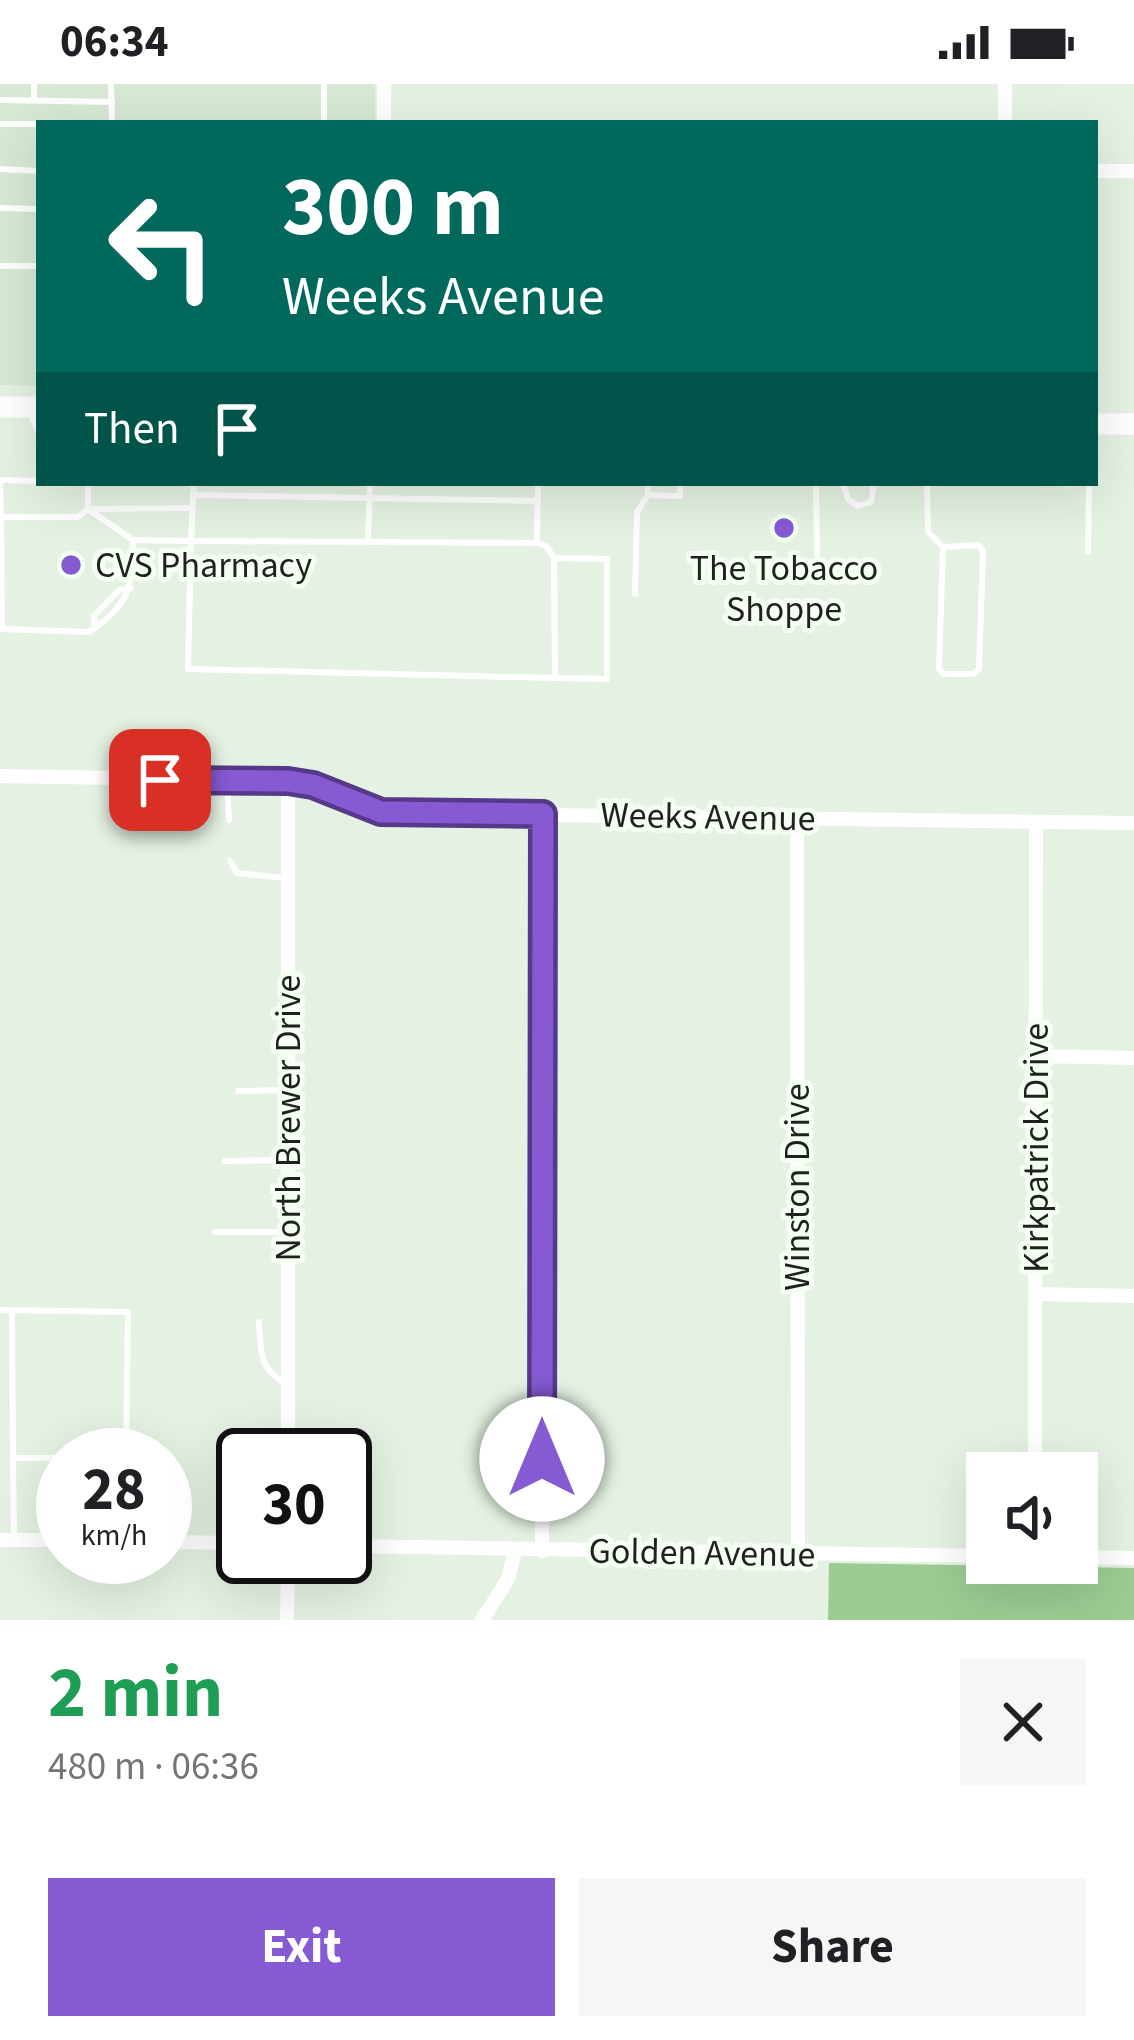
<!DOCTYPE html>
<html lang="en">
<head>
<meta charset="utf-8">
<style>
	:root { --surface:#fff; --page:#f6f6f6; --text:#202124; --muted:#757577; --accent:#855ad3 }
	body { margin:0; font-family:"Source Sans 3",sans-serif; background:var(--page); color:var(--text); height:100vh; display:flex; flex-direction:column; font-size:45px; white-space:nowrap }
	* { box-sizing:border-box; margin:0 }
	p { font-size:39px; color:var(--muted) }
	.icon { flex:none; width:66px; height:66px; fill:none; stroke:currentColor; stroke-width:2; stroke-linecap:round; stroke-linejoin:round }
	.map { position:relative; height:1536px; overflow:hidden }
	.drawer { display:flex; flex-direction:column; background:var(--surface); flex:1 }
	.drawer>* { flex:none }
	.banner { position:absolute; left:36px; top:36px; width:1062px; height:366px; border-radius:0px; box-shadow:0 12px 48px #0002; background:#00695c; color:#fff; overflow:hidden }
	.controls { position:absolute; left:966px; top:1368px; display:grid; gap:24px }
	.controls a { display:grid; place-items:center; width:132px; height:132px; border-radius:0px; background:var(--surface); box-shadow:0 12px 48px #0002; font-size:60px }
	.speed { position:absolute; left:36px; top:1344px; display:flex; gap:24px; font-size:60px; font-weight:700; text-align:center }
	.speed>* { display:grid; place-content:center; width:156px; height:156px; border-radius:50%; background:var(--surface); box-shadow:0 12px 48px #0002; line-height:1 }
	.speed small { font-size:30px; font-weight:400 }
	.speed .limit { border:6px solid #111; border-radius:18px; background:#fff; color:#111 }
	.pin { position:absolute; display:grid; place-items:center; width:102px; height:102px; color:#fff; margin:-51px; border-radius:24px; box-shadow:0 6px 18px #0006 }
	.me { position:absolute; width:132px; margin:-66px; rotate:0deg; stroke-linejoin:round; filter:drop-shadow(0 0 9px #0008) }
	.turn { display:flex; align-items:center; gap:42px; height:252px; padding:0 48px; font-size:54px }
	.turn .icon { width:156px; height:156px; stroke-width:2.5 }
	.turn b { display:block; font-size:84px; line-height:102px }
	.then { display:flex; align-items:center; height:114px; padding:0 48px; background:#0003; gap:24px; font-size:45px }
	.round { display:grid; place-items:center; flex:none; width:126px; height:126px; border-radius:0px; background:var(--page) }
	.overview { display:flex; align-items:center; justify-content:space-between; height:204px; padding:0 48px }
	h1 { font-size:72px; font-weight:700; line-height:90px; color:#1e9e55 }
	.action { display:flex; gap:24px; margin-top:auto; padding:24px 48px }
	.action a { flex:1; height:138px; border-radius:0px; background:var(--accent); color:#fff; font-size:48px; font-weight:700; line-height:138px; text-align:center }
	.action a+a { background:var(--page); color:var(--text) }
	.status { display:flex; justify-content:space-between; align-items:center; height:84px; padding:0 60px; background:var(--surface); direction:ltr }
	.status svg { height:33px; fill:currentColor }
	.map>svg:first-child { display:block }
</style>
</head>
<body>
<div class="status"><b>06:34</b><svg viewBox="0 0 49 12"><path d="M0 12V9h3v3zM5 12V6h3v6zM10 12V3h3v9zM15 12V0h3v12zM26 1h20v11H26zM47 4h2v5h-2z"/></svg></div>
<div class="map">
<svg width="1134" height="1536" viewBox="0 0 1134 1536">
	<rect width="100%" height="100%" fill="#e5f2e3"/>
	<!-- built -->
	<polygon fill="#d7e9d4" points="0,0 375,0 375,39 39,39 39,302 0,301"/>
	<!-- green -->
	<polygon fill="#9ccc92" points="829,1479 1134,1484 1134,1536 828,1536"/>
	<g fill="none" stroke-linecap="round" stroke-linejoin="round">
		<!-- service -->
		<g stroke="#fff" stroke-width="6">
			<polyline points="34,0 34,16"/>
			<polyline points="111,0 112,39"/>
			<polyline points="0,16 112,18"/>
			<polyline points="324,39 324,0"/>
			<polyline points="0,40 39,40"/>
			<polyline points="0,85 39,87"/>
			<polyline points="0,124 39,125"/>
			<polyline points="0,182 39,182"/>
			<polyline points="29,326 39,349"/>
			<polyline points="0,396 39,397"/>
			<polyline points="0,399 1,433 78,433 88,425 192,424"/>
			<polyline points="194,399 191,457 537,459 538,399"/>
			<polyline points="816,399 817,470"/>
			<polyline points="843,399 848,415 858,422 871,418 874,399"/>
			<polyline points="927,399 928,448 943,463 978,461 983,467 979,585 974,590 943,590 939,585 943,463"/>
			<polyline points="193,411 538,417"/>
			<polyline points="649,411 680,412 680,399"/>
			<polyline points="88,425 88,399"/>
			<polyline points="1,433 2,545"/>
			<polyline points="368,455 370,399"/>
			<polyline points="133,456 191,457 188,585 555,594 554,474 546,462 537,459"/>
			<polyline points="1088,468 1089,399"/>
			<polyline points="555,474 607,475 607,595 555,594"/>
			<polyline points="635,510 637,428 648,411 648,399"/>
			<polyline points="95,544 94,532 119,506 131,504"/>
			<path d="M0 545 89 548C132 518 131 505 133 456L88 425"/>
			<polyline points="227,700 229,736"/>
			<polyline points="230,777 237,789 284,794"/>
			<polyline points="238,1007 288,1006"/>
			<polyline points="225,1077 287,1076"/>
			<polyline points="215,1148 284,1148"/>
			<polyline points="0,1226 128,1228 126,1371"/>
			<polyline points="12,1226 13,1374 63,1374"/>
			<path d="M259 1238C261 1266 258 1284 285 1299"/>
			<polyline points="260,1371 260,1360 267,1354 284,1354"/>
			<polyline points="13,1374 14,1454"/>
			<polyline points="41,1402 63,1402"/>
		</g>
		<!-- minor -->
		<g stroke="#fff" stroke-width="14">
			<polyline points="384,0 384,39"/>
			<polyline points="1005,39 1005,0"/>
			<polyline points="1095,87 1134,87"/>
			<path d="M0 692 288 697C328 704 361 726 402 729L1134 739"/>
			<polyline points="797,735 798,1470"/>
			<polyline points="1035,972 1134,974"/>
			<polyline points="1036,1210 1134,1212"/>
			<polyline points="288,1371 288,697"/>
			<polyline points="1035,1389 1036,738"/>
			<polyline points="0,1456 63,1456"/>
			<polyline points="165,1458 243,1459"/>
			<polyline points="345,1462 987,1472"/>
			<polyline points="542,1467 543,731"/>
			<polyline points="1077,1473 1134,1474"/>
			<polyline points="287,1536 288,1473"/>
			<polyline points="482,1536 508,1495 515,1467"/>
		</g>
		<!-- primary -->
		<g stroke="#fff" stroke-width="21">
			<polyline points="0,323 39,323"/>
			<polyline points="1095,340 1134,340"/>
		</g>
	</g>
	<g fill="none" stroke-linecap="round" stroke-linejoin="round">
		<defs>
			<polyline id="route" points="160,696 288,697 313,701 381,728 543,730 542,1375"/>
		</defs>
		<!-- route casing -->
		<use href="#route" stroke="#563a89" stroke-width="30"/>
		<!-- route -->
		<use href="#route" stroke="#855ad3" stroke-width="21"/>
	</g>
	<!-- markers -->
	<g fill="#855ad3" stroke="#f4fef2" stroke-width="4.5">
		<circle cx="784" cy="444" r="12"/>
		<circle cx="71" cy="481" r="12"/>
	</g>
	<g text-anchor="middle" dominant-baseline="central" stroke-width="10" stroke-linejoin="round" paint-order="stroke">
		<!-- poi labels -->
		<g font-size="36" fill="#1e221d" stroke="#f4fef2" text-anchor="start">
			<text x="95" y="481">CVS Pharmacy</text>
			<text x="784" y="484" text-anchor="middle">The Tobacco<tspan x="784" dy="41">Shoppe</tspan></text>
		</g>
		<!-- street labels -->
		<g font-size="36" fill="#1e221d" stroke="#f4fef2">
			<text transform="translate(708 733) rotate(1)">Weeks Avenue</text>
			<text transform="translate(288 1034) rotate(-90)">North Brewer Drive</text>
			<text transform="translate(1036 1064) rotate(-90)">Kirkpatrick Drive</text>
			<text transform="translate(797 1103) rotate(-90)">Winston Drive</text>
			<text transform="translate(702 1469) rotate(1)">Golden Avenue</text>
		</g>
	</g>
</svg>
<div class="controls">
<a><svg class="icon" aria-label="sound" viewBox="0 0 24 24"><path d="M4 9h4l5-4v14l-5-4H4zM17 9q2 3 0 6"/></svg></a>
</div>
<div class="speed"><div>28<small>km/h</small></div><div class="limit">30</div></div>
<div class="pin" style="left:160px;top:696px;background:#d93025"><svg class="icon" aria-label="arrive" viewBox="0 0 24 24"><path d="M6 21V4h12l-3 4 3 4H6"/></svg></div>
<svg class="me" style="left:542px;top:1375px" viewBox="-20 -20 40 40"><circle r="19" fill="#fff"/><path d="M0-13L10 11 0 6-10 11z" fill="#855ad3"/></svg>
<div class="banner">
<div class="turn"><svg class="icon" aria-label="left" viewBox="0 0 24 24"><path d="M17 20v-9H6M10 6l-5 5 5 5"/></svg><div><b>300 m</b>Weeks Avenue</div></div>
<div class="then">Then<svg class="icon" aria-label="arrive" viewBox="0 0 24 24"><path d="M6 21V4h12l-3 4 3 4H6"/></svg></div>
</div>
</div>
<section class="drawer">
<div class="overview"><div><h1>2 min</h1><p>480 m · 06:36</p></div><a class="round"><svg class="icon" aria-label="close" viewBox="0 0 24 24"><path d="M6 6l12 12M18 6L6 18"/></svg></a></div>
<div class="action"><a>Exit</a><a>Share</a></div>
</section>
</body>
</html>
